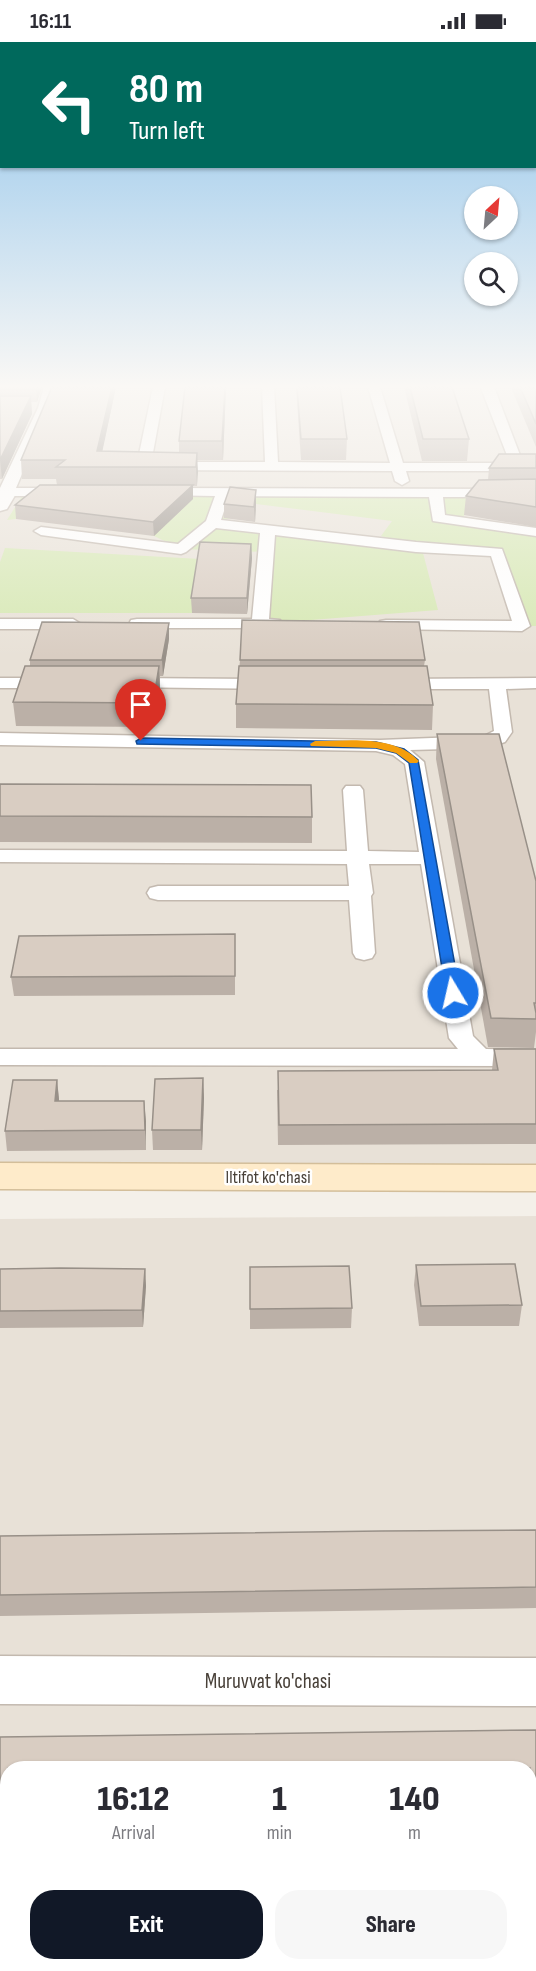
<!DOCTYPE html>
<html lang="en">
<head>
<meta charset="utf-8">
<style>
	:root { --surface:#fff; --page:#f7f7f7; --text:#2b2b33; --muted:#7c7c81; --accent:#111827 }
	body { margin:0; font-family:"Sofia Sans Condensed",sans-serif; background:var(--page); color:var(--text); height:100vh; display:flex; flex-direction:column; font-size:22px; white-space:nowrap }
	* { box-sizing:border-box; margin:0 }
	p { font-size:20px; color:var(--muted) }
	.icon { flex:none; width:33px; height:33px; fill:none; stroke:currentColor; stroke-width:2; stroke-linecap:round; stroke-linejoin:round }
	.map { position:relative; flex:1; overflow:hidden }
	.side { position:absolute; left:0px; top:1719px; width:537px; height:210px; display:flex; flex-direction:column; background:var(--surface); border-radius:24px 24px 0 0; box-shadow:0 2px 4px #0004 }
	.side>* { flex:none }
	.top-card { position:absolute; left:0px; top:0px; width:537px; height:126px; box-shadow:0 2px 4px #0004; background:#00695c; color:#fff; overflow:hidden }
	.needle { width:39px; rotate:26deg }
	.tools { position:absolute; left:464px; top:144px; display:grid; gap:12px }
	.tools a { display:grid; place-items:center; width:54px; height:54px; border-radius:50%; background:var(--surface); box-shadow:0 2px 4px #0004; font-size:30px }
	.pin { position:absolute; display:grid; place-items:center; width:51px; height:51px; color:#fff; margin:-62px -26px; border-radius:50% 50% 50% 0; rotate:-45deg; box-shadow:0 0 6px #0007 }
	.pin .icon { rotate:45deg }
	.me { position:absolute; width:66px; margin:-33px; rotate:351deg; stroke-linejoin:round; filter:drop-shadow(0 0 4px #0008) }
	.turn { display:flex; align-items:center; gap:21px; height:126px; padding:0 30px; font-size:27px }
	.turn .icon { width:78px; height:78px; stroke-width:2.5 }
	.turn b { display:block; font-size:42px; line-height:51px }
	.eta { display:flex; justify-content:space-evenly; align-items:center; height:102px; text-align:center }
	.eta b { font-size:36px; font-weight:800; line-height:42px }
	.action { display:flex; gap:12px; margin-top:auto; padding:12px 30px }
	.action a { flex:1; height:69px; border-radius:24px; background:var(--accent); color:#fff; font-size:24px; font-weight:800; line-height:69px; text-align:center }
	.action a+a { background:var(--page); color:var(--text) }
	.status { display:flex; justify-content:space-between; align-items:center; height:42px; padding:0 30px; background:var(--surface); direction:ltr }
	.status svg { height:16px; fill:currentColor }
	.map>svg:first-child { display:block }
</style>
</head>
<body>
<div class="status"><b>16:11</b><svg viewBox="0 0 49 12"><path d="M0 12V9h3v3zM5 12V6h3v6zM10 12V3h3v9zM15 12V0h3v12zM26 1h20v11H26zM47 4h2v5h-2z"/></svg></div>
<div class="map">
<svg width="536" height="1929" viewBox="0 0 536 1929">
	<rect width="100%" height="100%" fill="#f4f0e9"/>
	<!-- residential -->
	<g fill="#e8e1d7" fill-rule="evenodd">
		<polygon points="0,345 536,345 536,1123 0,1129"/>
		<path d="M536 1174V1929H0V1177ZM8 1726H530V1922H8Z"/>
	</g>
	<!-- green -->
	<g fill="#d6e8b3">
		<polygon points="224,450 536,451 475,460 462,476 536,490 536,584 522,584 497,510 416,505 381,494 392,479 249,461 235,475 216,480 268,486 423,511 438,568 260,582 266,510 181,507 154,494 34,462 16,477 7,478 22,454"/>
		<polygon points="5,506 200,517 192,571 0,571 0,520"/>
	</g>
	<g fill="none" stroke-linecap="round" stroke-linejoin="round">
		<defs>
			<g id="lane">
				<polygon points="44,345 56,345 50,366 16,446 64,446 71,450 64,454 0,454 0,446 38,366"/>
				<polygon points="153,345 165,345 152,416 156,420 265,420 262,345 274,345 278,420 390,421 368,345 380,345 403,421 510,421 481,346 494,345 523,421 536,421 536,429 406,429 409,439 402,443 395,439 392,429 153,428 148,427 138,417"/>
				<polygon points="161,446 536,447 536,455 443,455 445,473 536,486 536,494 433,479 429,455 229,454 221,478 416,500 502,507 530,584 522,589 380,587 378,583 380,579 386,578 512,579 491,514 416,510 275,493 269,577 280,578 282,582 280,586 131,586 129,582 131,578 137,577 252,577 260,491 216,486 186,510 181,512 41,493 34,489 41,485 178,502 206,479 215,454 156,453 154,450 156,447"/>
				<polygon points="0,577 73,577 81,582 73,587 0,587"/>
				<polygon points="0,636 51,636 57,637 60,641 57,645 51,646 0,646"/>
				<polygon points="127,636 270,637 276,638 279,642 276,646 270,647 121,645 118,641 121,637"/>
				<polygon points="536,636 536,646 506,647 512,690 505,700 486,706 410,708 424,720 473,994 486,1007 536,1008 536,1024 0,1023 0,1007 458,1007 449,996 421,822 369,822 373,851 371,854 375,911 372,916 364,918 356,916 353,911 349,858 158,858 150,856 147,851 150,846 158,844 349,844 347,822 0,820 0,808 347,809 343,748 346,744 360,744 363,748 368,809 419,810 405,722 393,713 376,709 0,703 0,691 380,698 484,694 494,689 489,647 397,647 391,646 388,642 391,638 397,637"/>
			</g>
			<g id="street">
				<polygon points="7,444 14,446 17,450 7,467 0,469 0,446"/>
				<polygon points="0,1614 536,1616 536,1664 0,1662"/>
			</g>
			<polygon id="secondary" points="0,1121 536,1123 536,1149 0,1147"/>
		</defs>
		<!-- lane casing -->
		<use href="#lane" stroke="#c3b9af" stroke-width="3"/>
		<!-- street casing -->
		<use href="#street" stroke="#c3b9af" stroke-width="3"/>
		<!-- secondary casing -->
		<use href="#secondary" stroke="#d3be9a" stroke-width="3"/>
		<!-- lane -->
		<use href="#lane" fill="#fff" fill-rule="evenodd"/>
		<!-- street -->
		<use href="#street" fill="#fff" fill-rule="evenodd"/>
		<!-- secondary -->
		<use href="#secondary" fill="#feebca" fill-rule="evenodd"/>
	</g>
	<!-- wall -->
	<g fill="#bbb0a7">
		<polygon points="0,345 42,345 37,360 31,360 32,372 2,437 0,437"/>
		<polygon points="116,345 102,409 179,411 179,399 185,345 226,345 223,418 197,418 197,444 193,444 193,457 154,494 16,477 15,463 57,443 56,437 22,437 21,418"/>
		<polygon points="296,345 340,345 347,397 346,418 301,418"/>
		<polygon points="404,345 452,345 469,397 467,419 422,419"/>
		<polygon points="512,345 536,345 536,405 512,348"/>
		<polygon points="536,412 536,485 464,473 466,454 488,438 489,426"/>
		<polygon points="224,462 256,462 255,480 224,476"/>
		<polygon points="251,502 252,516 247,572 192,571 191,556"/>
		<polygon points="169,597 163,634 160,634 160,648 154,685 16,684 13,660 30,624 30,618"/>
		<polygon points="240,618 425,618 424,624 433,663 432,688 236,686 236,662"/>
		<polygon points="437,692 536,839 536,990 534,1006 488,1005 436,717"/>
		<polygon points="0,742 312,775 312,801 0,800"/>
		<polygon points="235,892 235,953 14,954 11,935"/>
		<polygon points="494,1007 536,1007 536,1102 278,1103 277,1048 492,1028"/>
		<polygon points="203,1036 204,1056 202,1108 153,1108 152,1088"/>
		<polygon points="57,1038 59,1059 144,1059 146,1108 7,1109 5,1089"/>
		<polygon points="416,1223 522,1263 519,1284 419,1284 414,1243"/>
		<polygon points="250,1225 352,1266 351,1286 250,1287"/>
		<polygon points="0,1227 145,1227 146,1244 143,1285 0,1286"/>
		<polygon points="536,1488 536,1566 0,1574 0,1494"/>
		<polygon points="536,1688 536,1769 530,1769 530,1726 8,1726 8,1777 0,1777 0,1695"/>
	</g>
	<!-- shaded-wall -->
	<g fill="#989088">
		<polygon points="36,345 42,345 37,360"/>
		<polygon points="112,345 116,345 99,425 97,409"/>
		<polygon points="225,345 226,345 223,418 222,399"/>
		<polygon points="31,354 32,372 2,437 0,418"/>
		<polygon points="197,411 198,430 197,444 196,425"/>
		<polygon points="193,443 193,457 154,494 153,480"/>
		<polygon points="256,448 256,462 255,480 254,465"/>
		<polygon points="251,502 252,516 247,572 247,556"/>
		<polygon points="169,581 169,597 163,634 162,618"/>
		<polygon points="159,624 160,648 154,685 153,661"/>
		<polygon points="203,1036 204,1056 202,1108 201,1088"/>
		<polygon points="57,1038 59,1057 57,1079 55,1059"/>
		<polygon points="144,1059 146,1079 146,1108 145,1088"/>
		<polygon points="145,1227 146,1244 143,1285 142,1268"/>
	</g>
	<!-- building -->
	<g fill="#d9cdc2" stroke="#989088" stroke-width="1.5">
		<polygon points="52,345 112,345 97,409 197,411 196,425 56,425 65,418 21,418"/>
		<polygon points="185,345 225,345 222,399 179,399"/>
		<polygon points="297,345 340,345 347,397 301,397"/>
		<polygon points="410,345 452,345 469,397 423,397"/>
		<polygon points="520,345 536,345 536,382"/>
		<polygon points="0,354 31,354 0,418"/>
		<polygon points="499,412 536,412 536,426 489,426"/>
		<polygon points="536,437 536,465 466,454 479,438"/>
		<polygon points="40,443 193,443 153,480 15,463"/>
		<polygon points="230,445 256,448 254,465 224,462"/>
		<polygon points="200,500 251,502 247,556 191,556"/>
		<polygon points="242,578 419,580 425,618 240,618"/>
		<polygon points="42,580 169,581 162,618 30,618"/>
		<polygon points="25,624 159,624 153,661 13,660"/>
		<polygon points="239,624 427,624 433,663 236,662"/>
		<polygon points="437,692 499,692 536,839 536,961 534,961 536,971 536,977 491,976"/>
		<polygon points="0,742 311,743 312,775 0,774"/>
		<polygon points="235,892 235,934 11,935 19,894"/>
		<polygon points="494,1007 536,1007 536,1082 279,1083 278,1029 498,1028"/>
		<polygon points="203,1036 201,1088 152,1088 155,1037"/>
		<polygon points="13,1038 57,1038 55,1059 144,1059 145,1088 5,1089"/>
		<polygon points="515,1222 522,1263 421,1264 416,1223"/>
		<polygon points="349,1224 352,1266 250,1267 250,1225"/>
		<polygon points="60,1226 145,1227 142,1268 0,1269 0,1227"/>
		<polygon points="536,1488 536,1545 0,1553 0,1494 381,1489"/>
		<polygon points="536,1688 536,1749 530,1749 530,1726 8,1726 8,1757 0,1757 0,1695"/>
	</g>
	<!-- sky -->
	<linearGradient id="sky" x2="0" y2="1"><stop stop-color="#8ec3eb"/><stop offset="0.56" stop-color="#faf8f5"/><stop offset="1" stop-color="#faf8f5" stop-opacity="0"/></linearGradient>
	<rect width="536" height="615" fill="url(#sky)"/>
	<!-- route -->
	<polygon fill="#1a73e8" stroke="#114b97" stroke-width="1.5" points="141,696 376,700 404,707 418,718 460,951 458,954 448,954 446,951 409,721 396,711 376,706 137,702 136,699"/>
	<!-- slow -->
	<path fill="#f59e0b" d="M315 699C348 699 394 692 419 719L417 721H410L396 711 376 706 311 704 310 702Z"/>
	<g text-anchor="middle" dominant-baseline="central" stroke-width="5" stroke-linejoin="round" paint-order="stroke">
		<!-- street labels -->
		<g font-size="18" fill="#484038" stroke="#fff">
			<text x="268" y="1135">Iltifot ko'chasi</text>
		</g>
		<!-- near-street labels -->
		<g font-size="21" fill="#484038" stroke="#fff">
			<text x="268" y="1639">Muruvvat ko'chasi</text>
		</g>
	</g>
</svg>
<div class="tools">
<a><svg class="needle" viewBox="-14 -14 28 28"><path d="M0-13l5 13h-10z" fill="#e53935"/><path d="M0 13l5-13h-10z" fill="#7c7c81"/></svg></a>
<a><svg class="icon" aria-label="search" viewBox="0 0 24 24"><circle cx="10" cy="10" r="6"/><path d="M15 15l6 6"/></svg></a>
</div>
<div class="pin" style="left:141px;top:699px;background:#d93025"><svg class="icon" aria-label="arrive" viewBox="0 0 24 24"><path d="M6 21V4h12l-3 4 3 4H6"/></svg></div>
<svg class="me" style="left:453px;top:951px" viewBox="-20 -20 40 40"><circle r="17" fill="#1a73e8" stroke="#fff" stroke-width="3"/><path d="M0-11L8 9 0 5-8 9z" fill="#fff"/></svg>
<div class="top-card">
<div class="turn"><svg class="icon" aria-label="left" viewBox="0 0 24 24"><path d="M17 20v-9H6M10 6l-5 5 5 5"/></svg><div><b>80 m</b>Turn left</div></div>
</div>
<section class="side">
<div class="eta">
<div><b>16:12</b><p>Arrival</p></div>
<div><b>1</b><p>min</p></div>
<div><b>140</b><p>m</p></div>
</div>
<div class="action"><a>Exit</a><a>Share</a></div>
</section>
</div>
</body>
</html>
